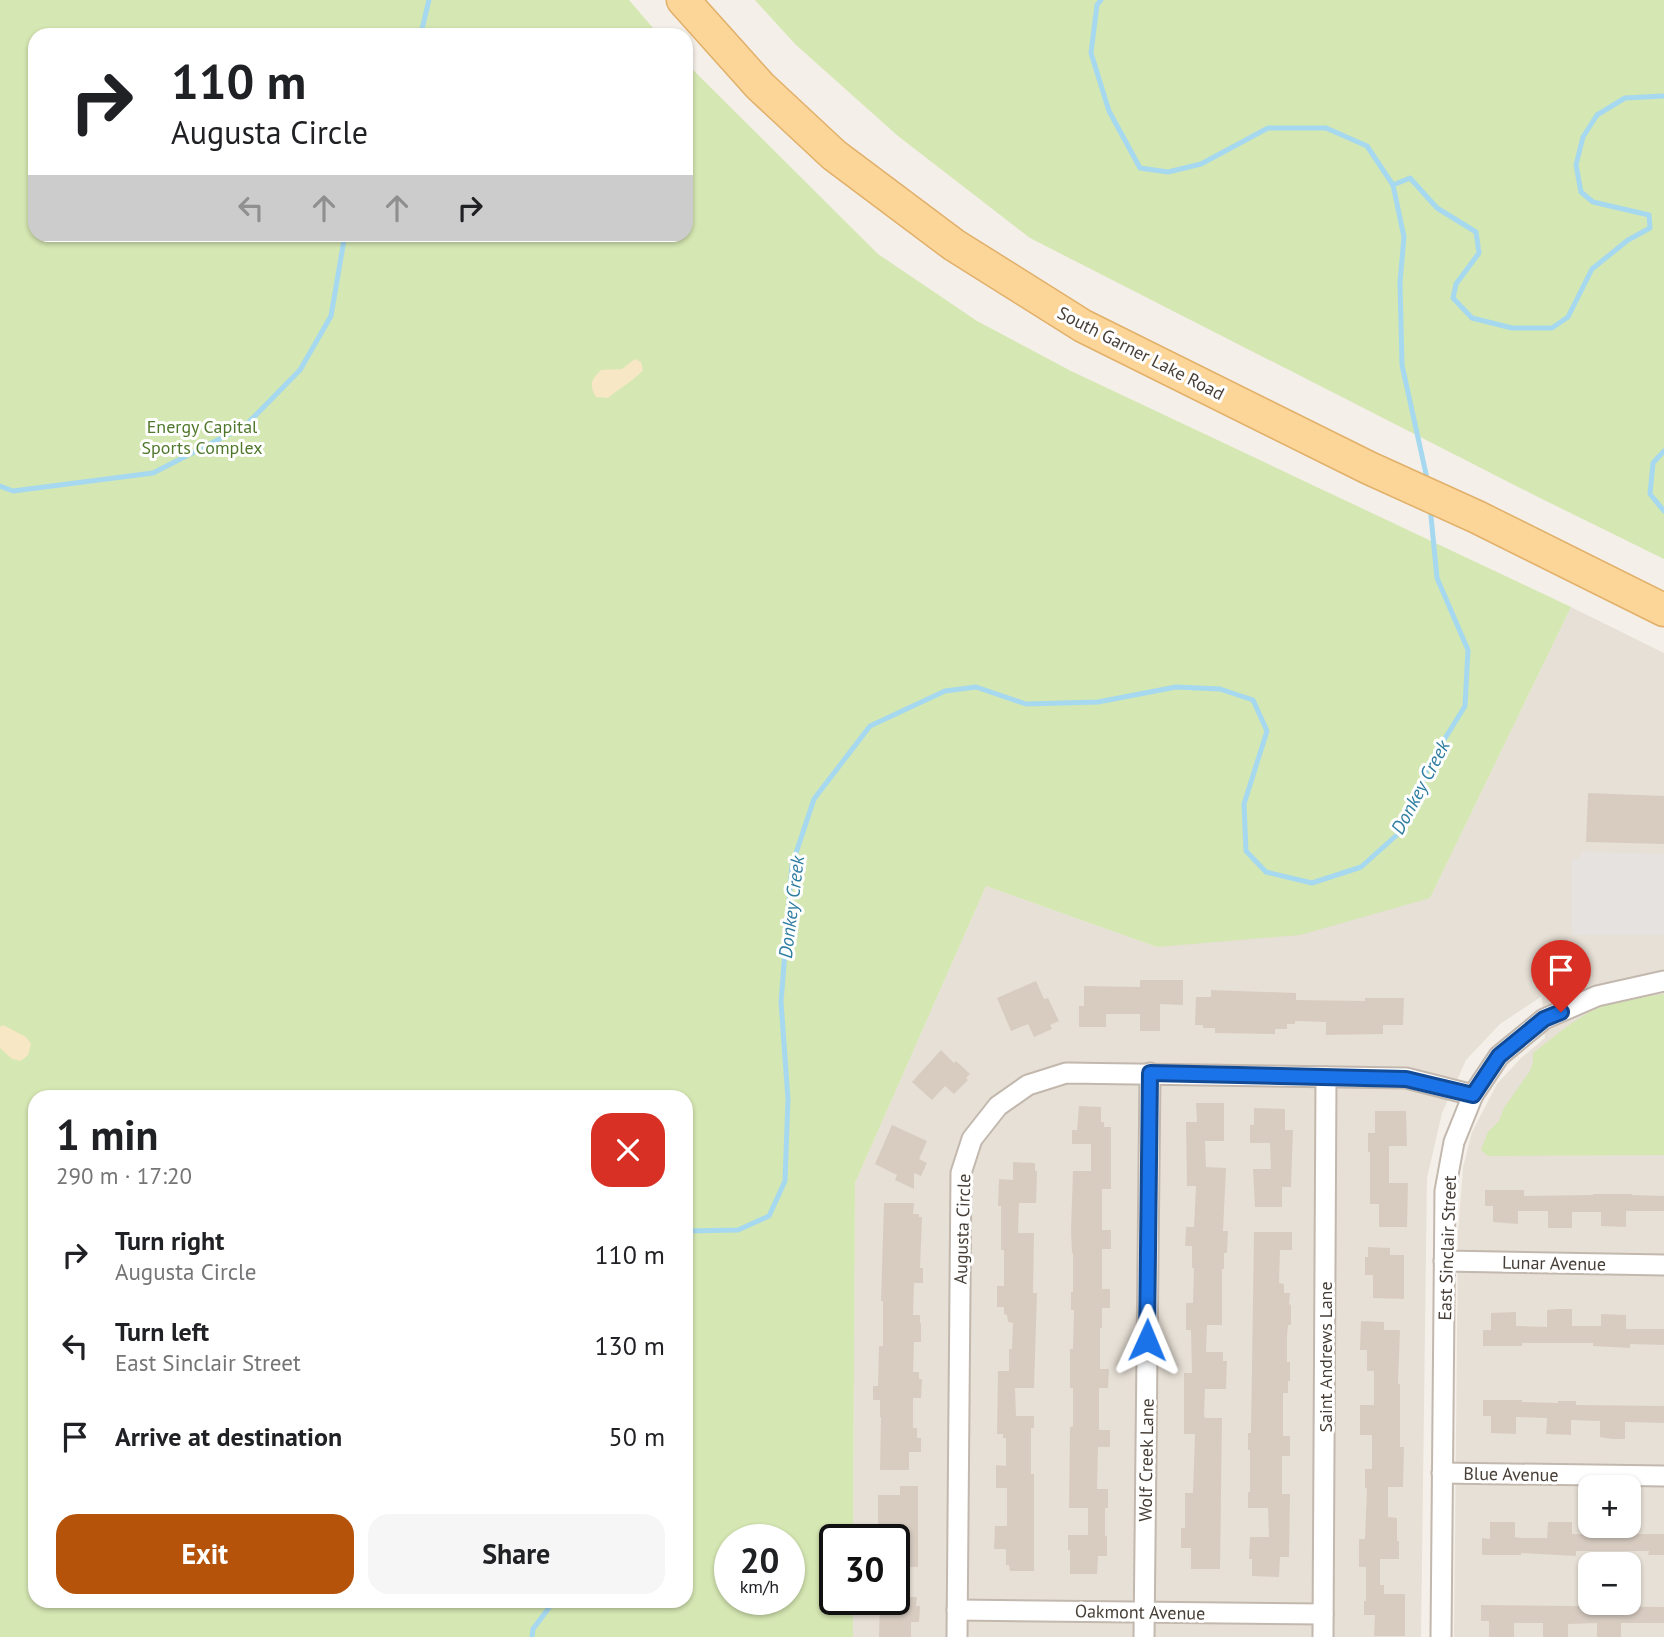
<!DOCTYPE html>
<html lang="en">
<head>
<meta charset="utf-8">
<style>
	:root { --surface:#fff; --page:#f6f6f6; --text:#202124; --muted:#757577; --accent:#b45309 }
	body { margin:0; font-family:"PT Sans",sans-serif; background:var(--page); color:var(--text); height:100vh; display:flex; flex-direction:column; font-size:26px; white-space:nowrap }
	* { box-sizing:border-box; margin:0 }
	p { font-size:23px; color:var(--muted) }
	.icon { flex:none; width:38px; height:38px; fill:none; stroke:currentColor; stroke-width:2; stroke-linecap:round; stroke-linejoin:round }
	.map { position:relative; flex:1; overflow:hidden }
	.side { position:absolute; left:28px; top:1090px; width:665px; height:518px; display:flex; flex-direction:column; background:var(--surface); border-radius:21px; box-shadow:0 2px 5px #0004 }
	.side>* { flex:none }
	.guide { position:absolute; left:28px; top:28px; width:665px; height:214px; border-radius:21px; box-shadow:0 2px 5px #0004; background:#fff; color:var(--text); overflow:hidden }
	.controls { position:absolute; left:1578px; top:1475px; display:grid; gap:14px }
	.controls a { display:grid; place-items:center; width:63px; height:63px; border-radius:14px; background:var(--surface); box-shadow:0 2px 5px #0004; font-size:35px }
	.speed { position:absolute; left:714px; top:1524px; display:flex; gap:14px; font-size:35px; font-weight:700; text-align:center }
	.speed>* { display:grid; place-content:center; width:91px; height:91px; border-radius:50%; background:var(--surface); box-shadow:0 2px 5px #0004; line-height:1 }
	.speed small { font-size:18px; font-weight:400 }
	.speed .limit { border:4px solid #111; border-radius:10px; background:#fff; color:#111 }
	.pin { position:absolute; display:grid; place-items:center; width:60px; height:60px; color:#fff; margin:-72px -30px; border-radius:50% 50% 50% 0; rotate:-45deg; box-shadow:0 0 7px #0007 }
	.pin .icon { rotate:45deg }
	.me { position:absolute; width:77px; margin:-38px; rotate:1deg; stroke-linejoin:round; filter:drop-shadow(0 0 5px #0008) }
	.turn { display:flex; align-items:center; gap:24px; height:147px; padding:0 28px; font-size:32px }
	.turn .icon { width:91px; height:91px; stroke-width:2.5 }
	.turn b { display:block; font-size:49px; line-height:60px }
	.lanes { display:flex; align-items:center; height:66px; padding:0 28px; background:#0003; justify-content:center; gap:35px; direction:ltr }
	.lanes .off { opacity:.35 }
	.round { display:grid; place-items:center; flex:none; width:74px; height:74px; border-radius:21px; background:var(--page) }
	.summary { display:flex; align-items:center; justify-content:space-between; height:119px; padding:0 28px }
	h1 { font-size:42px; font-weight:700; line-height:52px }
	.primary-button { display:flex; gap:14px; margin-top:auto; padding:14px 28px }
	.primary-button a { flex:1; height:80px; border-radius:21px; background:var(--accent); color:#fff; font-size:28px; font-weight:700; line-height:80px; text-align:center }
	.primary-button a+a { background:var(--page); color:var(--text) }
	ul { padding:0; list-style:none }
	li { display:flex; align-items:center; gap:21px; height:91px; padding:0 28px }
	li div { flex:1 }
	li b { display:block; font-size:26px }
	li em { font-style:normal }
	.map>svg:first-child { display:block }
</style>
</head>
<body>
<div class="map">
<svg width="1664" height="1637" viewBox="0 0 1664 1637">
	<rect width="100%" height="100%" fill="#f4efe8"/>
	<!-- residential -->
	<path fill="#e7e0d6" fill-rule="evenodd" d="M1571 607 1664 653V1637H1454L1458 1234 1463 1167 1472 1132 1497 1084 1521 1058 1545 1038 1542 996 1500 1024 1466 1060 1442 1113 1427 1178 1421 1637H853V1600H894V1540H853L855 1183 986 886 1157 947 1430 898ZM1591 1488H1629V1526H1591ZM1591 1564H1629V1603H1591Z"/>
	<!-- green -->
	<g fill="#d5e7b2" fill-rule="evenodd">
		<path d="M0 0H629L659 35H35V234H686V63L878 254 977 321 1071 371 1571 607 1430 898 1300 935 1157 947 986 886 855 1183 853 1540H835V1600H853V1637H0ZM35 1097H686V1601H35ZM730 1540H789V1600H730Z"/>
		<polygon points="755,0 1664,0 1664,559 1538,497 1030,238 898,136 795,44"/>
		<path d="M1664 994V1155L1488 1156 1481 1150 1488 1132 1499 1121 1504 1108 1530 1071 1533 1062V1053C1553 1038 1575 1018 1598 1008 1617 1000 1644 997 1664 994Z"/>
	</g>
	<!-- sand -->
	<g fill="#f7e7c5">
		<path d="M635 359 641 362 643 370C634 381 619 388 608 398L596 397C589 384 591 380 601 370L622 369Z"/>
		<polygon points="3,1025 26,1037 31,1044 28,1055 21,1061 12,1059 0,1048 0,1027"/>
	</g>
	<!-- parking -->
	<polygon fill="#e5e2e0" points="1582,852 1664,854 1664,935 1572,935 1572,859 1581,859"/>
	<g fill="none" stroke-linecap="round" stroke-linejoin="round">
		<!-- stream -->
		<g stroke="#a6d9ef" stroke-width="5">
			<polyline points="1101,0 1097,5 1091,53 1109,111 1140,168 1168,172 1201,164 1268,128 1326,128 1367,146 1393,185 1404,237 1400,282 1402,365 1428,483"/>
			<polyline points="418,35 422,29 429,0"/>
			<polyline points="1393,185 1410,178 1437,208 1476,232 1479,253 1456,284 1453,298 1472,318 1512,328 1552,328 1568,317 1592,269 1628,240 1650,228 1649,215 1593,202 1581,192 1576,165 1583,137 1597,115 1625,98 1664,96"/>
			<polyline points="1664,451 1653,463 1650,494 1664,511"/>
			<polyline points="0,486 13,491 153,473 245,426 300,370 331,316 345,234"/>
			<polyline points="686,1231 738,1230 769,1216 785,1181 788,1099 781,1002 792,865 814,799 870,726 945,691 976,687 1026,704 1098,702 1176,687 1220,689 1253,700 1267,731 1244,804 1246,851 1266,872 1312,883 1361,867 1398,834 1431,761 1465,706 1468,650 1437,578 1430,506"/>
			<polyline points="532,1637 533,1629 554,1601"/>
		</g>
	</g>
	<!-- building -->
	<g fill="#d8ccc1">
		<polygon points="1588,793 1664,796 1664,844 1586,842"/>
		<polygon points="1140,980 1183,980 1183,1005 1160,1004 1160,1031 1140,1031 1140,1014 1106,1014 1106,1027 1079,1027 1079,1006 1084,1006 1084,986 1140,987"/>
		<polygon points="1036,981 1044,999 1048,998 1059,1021 1050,1025 1052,1029 1034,1037 1028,1024 1011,1031 997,998"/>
		<polygon points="1211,990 1296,993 1296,1000 1365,1001 1365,998 1404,998 1403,1025 1383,1025 1383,1034 1326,1035 1326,1022 1295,1021 1295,1024 1287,1024 1287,1029 1275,1029 1275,1034 1215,1033 1215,1028 1203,1028 1203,1025 1195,1025 1196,997 1211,997"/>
		<polygon points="941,1050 954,1063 956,1061 970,1074 966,1078 968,1080 954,1094 945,1086 932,1100 912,1082"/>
		<polygon points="1196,1103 1224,1103 1224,1141 1205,1141 1206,1167 1226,1168 1223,1231 1228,1231 1227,1253 1224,1253 1224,1269 1222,1269 1222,1325 1207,1325 1206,1352 1223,1352 1223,1361 1227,1361 1226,1389 1205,1389 1204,1415 1205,1418 1222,1418 1220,1569 1191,1569 1191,1548 1181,1548 1181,1528 1185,1528 1185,1493 1193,1493 1195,1434 1184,1434 1184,1373 1192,1373 1191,1330 1186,1330 1186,1303 1193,1303 1194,1268 1192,1268 1192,1246 1185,1246 1186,1227 1194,1227 1196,1186 1187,1186 1186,1122 1197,1122"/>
		<polygon points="1079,1106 1101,1107 1101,1122 1104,1122 1104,1127 1111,1127 1111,1189 1102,1189 1102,1230 1111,1230 1111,1249 1102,1249 1102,1289 1110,1289 1110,1308 1102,1308 1102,1328 1100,1328 1100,1369 1109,1369 1108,1388 1099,1388 1099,1430 1110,1430 1110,1447 1098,1447 1097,1489 1108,1489 1108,1508 1105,1508 1105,1536 1107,1536 1107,1556 1098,1556 1097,1574 1070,1574 1070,1550 1068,1550 1068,1535 1088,1535 1088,1508 1069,1508 1070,1427 1073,1426 1073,1388 1070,1388 1070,1349 1073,1349 1074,1310 1071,1310 1071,1292 1073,1292 1073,1253 1072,1253 1071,1230 1073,1171 1091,1171 1091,1144 1072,1144 1072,1130 1077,1130"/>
		<polygon points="1254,1108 1285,1109 1285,1130 1293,1130 1291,1187 1282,1187 1282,1207 1255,1207 1253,1169 1271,1169 1270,1143 1250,1143 1250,1125 1254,1125"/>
		<polygon points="1375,1111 1406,1111 1407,1146 1389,1146 1389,1183 1408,1183 1407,1227 1379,1227 1379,1204 1370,1204 1370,1152 1368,1152 1368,1133 1375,1133"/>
		<polygon points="892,1125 927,1141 919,1159 927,1163 921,1176 914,1173 914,1189 895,1180 897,1175 875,1164"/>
		<polygon points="1013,1162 1035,1163 1035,1171 1037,1171 1036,1203 1019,1203 1018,1233 1034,1233 1033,1293 1037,1293 1034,1388 1015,1388 1016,1416 1034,1416 1034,1428 1031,1428 1031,1474 1034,1474 1034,1571 1010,1571 1009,1565 1006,1565 1006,1549 994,1549 995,1526 1007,1526 1007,1488 996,1488 996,1465 1006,1466 1006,1438 1003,1438 1003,1434 997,1434 998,1371 1009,1371 1009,1349 1012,1349 1013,1323 1008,1322 1007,1315 1004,1314 1004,1307 997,1307 997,1286 1004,1286 1004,1250 1001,1250 1001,1206 998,1206 999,1179 1013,1180"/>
		<polygon points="1485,1190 1524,1190 1524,1196 1593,1195 1593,1194 1632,1194 1632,1195 1664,1196 1664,1211 1626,1211 1626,1227 1601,1226 1601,1212 1572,1212 1572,1228 1548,1228 1548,1211 1518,1211 1518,1224 1493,1222 1493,1206 1485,1206"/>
		<polygon points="884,1203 914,1203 913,1214 919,1214 919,1217 922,1217 920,1268 923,1268 923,1283 914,1283 913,1315 920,1315 920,1323 921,1323 921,1342 914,1342 913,1372 919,1372 919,1379 922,1379 921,1398 913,1398 913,1428 917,1428 917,1438 921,1438 921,1452 909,1452 909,1470 880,1470 881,1417 880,1417 880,1400 873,1400 873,1386 878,1386 879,1346 883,1346 883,1301 881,1301"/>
		<polygon points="1254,1232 1292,1232 1292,1250 1280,1250 1279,1283 1284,1284 1284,1293 1290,1293 1289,1304 1291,1305 1291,1325 1288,1325 1287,1336 1287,1362 1290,1362 1290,1381 1288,1381 1288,1393 1283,1393 1283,1436 1290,1436 1290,1456 1282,1456 1282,1494 1290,1494 1289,1557 1280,1557 1279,1577 1252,1576 1252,1559 1249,1559 1250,1537 1269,1537 1268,1508 1248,1508 1248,1492 1250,1492 1250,1450 1248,1450 1248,1433 1251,1433"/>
		<polygon points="1368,1247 1390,1248 1390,1255 1404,1255 1404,1299 1373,1298 1373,1275 1365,1275 1365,1257 1368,1257"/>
		<polygon points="1558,1309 1572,1309 1572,1326 1601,1326 1601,1314 1626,1315 1626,1329 1664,1329 1664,1345 1630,1344 1630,1348 1593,1346 1593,1343 1522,1343 1522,1346 1483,1346 1483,1330 1491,1330 1491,1313 1516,1312 1516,1326 1547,1327 1547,1310"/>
		<polygon points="1361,1321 1384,1322 1384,1330 1400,1330 1398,1384 1400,1384 1400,1447 1404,1447 1403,1487 1388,1487 1388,1517 1397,1518 1397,1541 1399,1541 1399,1559 1380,1559 1380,1585 1384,1585 1384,1594 1405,1594 1405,1636 1374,1636 1375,1615 1364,1615 1364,1601 1366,1601 1366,1567 1359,1567 1359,1539 1365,1539 1367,1488 1365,1488 1365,1469 1372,1469 1372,1435 1360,1435 1360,1405 1374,1405 1374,1371 1367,1371 1367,1350 1360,1350"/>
		<polygon points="1483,1400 1522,1400 1522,1402 1558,1403 1558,1401 1576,1401 1576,1405 1664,1406 1664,1423 1625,1422 1625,1439 1612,1439 1600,1437 1600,1421 1571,1420 1571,1435 1546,1434 1547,1418 1516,1417 1516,1434 1491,1433 1491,1416 1483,1416"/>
		<polygon points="900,1486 918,1486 918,1567 894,1567 894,1527 878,1527 878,1495 900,1495"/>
		<polygon points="1490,1522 1515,1522 1515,1537 1521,1538 1547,1538 1548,1522 1572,1522 1572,1534 1602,1535 1602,1526 1626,1526 1626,1534 1664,1534 1664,1555 1648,1555 1649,1551 1576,1551 1576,1556 1521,1553 1521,1555 1482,1555 1482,1538 1490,1539"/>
		<polygon points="894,1597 917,1597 916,1606 920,1606 919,1622 911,1622 911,1637 879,1637 880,1600 894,1600"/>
		<polygon points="1481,1605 1664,1607 1664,1623 1621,1623 1621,1637 1597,1637 1597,1623 1568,1624 1568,1637 1543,1637 1543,1623 1514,1623 1514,1637 1489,1637 1489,1621 1481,1621"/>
	</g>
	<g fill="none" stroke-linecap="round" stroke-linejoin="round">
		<defs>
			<g id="minor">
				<polyline points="1444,1261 1664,1265"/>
				<polyline points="1442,1473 1664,1476"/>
				<polyline points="957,1610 1323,1614"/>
				<polyline points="957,1637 961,1173 972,1139 998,1106 1028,1085 1066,1073 1406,1078 1473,1095"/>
				<polyline points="1144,1637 1150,1073"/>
				<polyline points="1323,1637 1326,1077"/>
				<polyline points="1441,1637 1445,1191 1454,1142 1473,1095 1499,1056 1544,1019 1597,996 1664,981"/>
			</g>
			<polyline id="primary" points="683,0 760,86 834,155 954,245 1083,326 1369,468 1477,517 1664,610"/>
		</defs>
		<!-- minor casing -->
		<use href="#minor" stroke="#c2b8ae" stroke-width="23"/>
		<!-- primary casing -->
		<use href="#primary" stroke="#e1b069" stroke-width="35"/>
		<!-- minor -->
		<use href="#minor" stroke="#fff" stroke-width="19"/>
		<!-- primary -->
		<use href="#primary" stroke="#fcd599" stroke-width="32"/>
	</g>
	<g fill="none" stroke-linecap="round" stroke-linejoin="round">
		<defs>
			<polyline id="route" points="1147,1340 1150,1073 1406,1079 1473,1095 1499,1056 1544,1019 1561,1012"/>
		</defs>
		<!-- route casing -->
		<use href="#route" stroke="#114b97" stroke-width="18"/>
		<!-- route -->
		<use href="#route" stroke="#1a73e8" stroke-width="12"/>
	</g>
	<g text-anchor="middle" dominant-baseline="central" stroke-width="6" stroke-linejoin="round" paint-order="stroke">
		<!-- street labels -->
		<g font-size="18" fill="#473f37" stroke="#fff">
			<text transform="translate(1141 353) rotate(27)">South Garner Lake Road</text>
			<text transform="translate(962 1229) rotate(-88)">Augusta Circle</text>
			<text transform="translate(1447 1248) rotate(-88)">East Sinclair Street</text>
			<text transform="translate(1554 1263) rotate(1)">Lunar Avenue</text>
			<text transform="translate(1325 1357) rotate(-90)">Saint Andrews Lane</text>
			<text transform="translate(1146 1460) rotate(-89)">Wolf Creek Lane</text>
			<text transform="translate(1511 1474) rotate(1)">Blue Avenue</text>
			<text transform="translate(1140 1612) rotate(1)">Oakmont Avenue</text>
		</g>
		<!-- park labels -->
		<g font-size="18" fill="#50782b" stroke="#fff">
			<text x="202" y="426">Energy Capital<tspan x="202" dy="21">Sports Complex</tspan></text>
		</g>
		<!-- water labels -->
		<g font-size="19" font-style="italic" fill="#2f7da1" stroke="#fff">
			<text transform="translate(1420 787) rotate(-62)">Donkey Creek</text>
			<text transform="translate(791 907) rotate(-83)">Donkey Creek</text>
		</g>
	</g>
</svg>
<div class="controls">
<a>+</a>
<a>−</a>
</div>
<div class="speed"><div>20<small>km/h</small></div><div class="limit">30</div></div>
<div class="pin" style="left:1561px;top:1012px;background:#d93025"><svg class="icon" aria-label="arrive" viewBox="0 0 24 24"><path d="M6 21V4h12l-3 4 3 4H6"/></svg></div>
<svg class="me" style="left:1147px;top:1340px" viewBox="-20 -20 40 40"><path d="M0-17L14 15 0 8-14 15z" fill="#1a73e8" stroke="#fff" stroke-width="4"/></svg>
<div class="guide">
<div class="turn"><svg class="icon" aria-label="right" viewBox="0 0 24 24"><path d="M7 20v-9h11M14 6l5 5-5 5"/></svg><div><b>110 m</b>Augusta Circle</div></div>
<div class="lanes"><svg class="icon off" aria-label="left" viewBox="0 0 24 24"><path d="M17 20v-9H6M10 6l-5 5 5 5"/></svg><svg class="icon off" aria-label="ahead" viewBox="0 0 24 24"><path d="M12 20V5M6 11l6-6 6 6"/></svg><svg class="icon off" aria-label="ahead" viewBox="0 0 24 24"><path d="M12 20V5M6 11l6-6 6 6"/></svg><svg class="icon" aria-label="right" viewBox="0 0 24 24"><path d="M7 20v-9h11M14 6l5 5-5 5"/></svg></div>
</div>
<section class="side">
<div class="summary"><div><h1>1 min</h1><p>290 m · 17:20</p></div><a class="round" style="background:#d93025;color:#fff"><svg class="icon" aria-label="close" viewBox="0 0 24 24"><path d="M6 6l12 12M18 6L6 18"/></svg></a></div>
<ul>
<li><svg class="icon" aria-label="right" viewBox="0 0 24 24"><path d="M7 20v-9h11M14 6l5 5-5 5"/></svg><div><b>Turn right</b><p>Augusta Circle</p></div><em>110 m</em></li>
<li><svg class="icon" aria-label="left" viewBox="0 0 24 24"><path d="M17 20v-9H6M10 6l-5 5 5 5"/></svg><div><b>Turn left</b><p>East Sinclair Street</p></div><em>130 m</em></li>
<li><svg class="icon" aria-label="arrive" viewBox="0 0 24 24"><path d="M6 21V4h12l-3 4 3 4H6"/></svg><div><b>Arrive at destination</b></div><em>50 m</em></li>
</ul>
<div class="primary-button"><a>Exit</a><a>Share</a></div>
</section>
</div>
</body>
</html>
